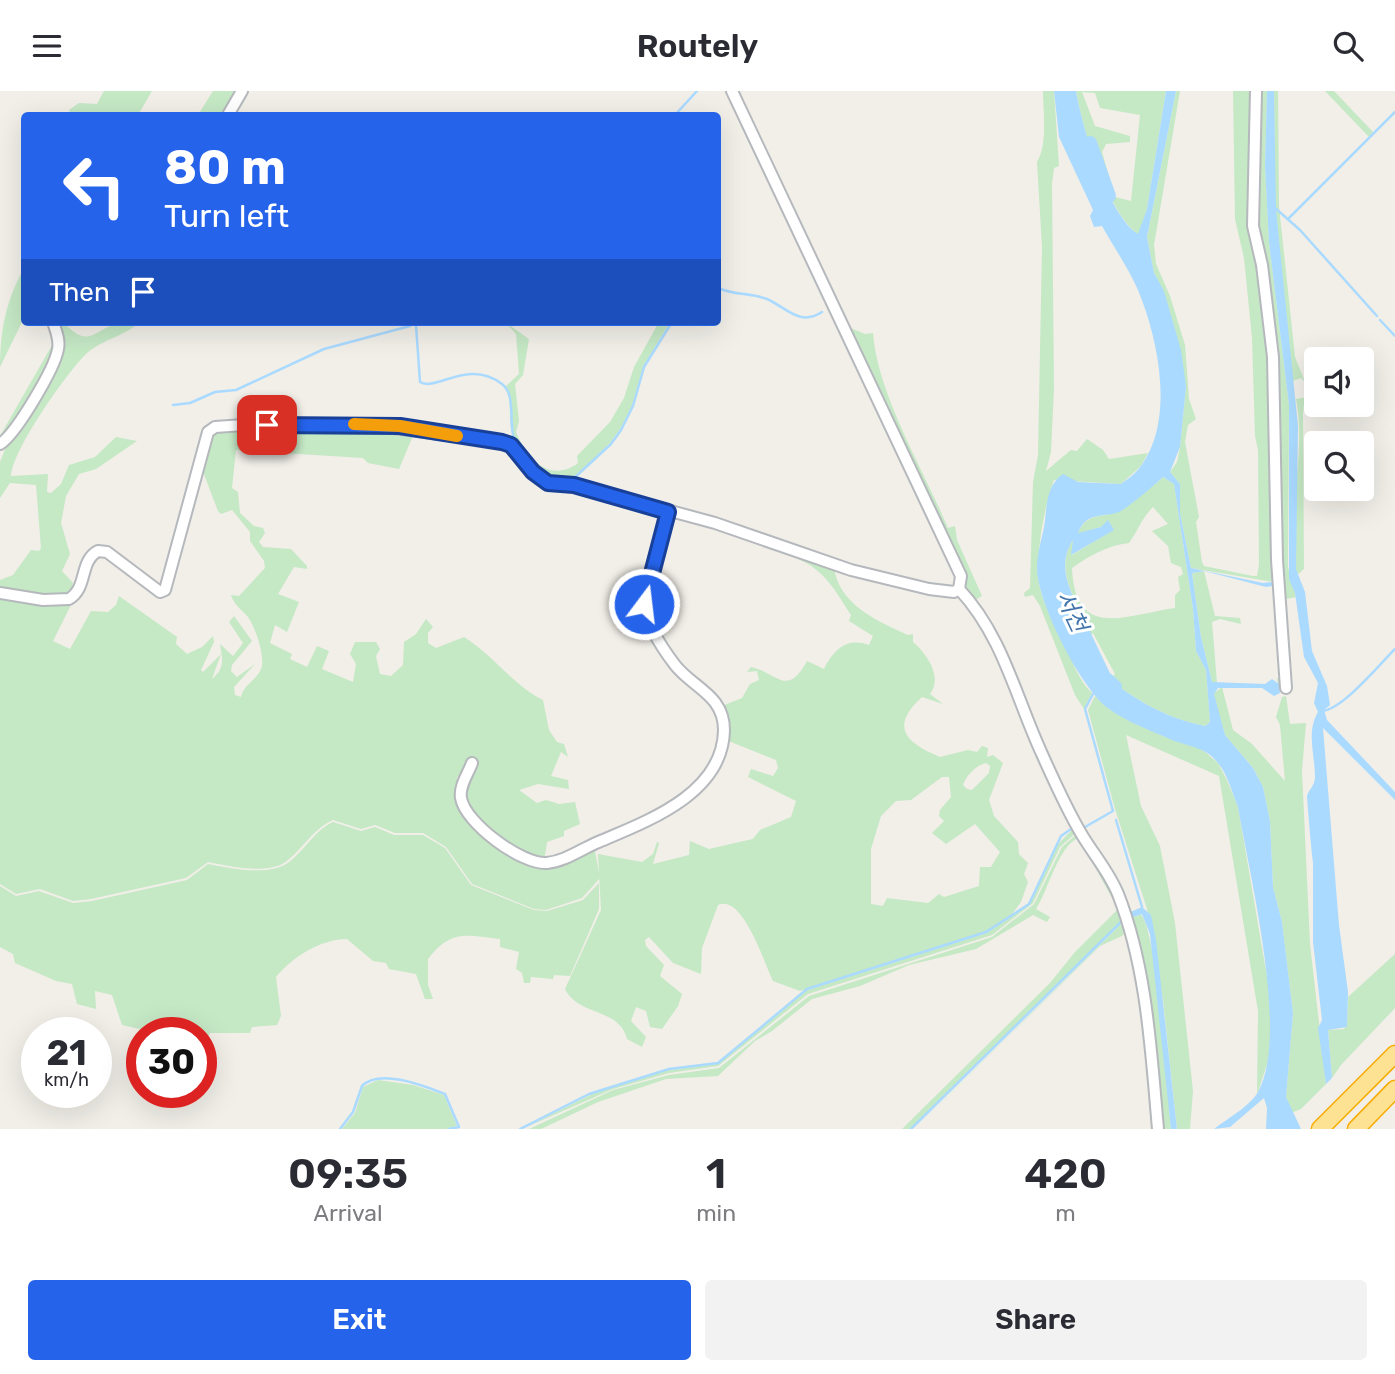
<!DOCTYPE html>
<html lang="en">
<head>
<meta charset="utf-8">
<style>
	:root { --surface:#fff; --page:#f2f2f3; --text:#2b2b33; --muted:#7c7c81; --accent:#2563eb }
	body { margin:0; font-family:Rubik,"Noto Sans KR",sans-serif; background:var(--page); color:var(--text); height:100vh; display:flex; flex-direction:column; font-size:26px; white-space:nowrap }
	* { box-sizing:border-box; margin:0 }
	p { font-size:23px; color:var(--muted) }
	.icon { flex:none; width:38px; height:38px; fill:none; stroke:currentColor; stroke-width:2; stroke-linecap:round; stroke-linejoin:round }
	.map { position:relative; height:1038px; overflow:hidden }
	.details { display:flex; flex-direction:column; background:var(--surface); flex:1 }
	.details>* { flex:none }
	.guide { position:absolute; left:21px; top:21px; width:700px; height:214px; border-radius:7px; box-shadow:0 7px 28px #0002; background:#2563eb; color:#fff; overflow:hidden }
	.tools { position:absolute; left:1304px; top:256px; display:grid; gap:14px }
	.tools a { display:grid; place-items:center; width:70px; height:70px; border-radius:7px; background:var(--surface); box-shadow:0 7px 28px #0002; font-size:35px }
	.speed { position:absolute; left:21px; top:926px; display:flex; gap:14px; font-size:35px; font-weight:700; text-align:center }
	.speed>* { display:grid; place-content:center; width:91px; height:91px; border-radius:50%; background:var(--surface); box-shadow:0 7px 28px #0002; line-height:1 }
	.speed small { font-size:18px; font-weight:400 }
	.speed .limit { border:10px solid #d22; background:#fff; color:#111 }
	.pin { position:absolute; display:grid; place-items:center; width:60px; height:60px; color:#fff; margin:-30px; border-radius:14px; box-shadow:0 4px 10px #0006 }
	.me { position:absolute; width:77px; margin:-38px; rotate:15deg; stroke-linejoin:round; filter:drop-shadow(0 0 5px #0008) }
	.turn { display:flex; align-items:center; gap:24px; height:147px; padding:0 28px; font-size:32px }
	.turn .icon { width:91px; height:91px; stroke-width:2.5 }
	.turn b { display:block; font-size:49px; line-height:60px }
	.then { display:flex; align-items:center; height:66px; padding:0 28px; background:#0003; gap:14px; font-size:26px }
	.eta { display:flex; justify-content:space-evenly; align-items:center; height:119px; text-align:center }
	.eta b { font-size:42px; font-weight:600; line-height:49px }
	.action { display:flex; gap:14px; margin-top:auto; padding:14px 28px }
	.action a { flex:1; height:80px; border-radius:7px; background:var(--accent); color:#fff; font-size:28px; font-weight:600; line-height:80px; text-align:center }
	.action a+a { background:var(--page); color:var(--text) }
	header { display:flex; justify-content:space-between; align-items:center; height:91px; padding:0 28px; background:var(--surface); font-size:32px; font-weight:600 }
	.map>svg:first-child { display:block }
</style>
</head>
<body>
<header><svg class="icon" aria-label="menu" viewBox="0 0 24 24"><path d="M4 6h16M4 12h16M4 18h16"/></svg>Routely<svg class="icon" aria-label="search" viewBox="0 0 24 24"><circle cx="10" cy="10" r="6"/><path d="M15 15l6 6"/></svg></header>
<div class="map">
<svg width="1395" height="1038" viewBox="0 0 1395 1038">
	<rect width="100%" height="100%" fill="#f1efe8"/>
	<!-- green -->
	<g fill="#c5e8c5" fill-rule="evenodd">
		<polygon points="104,0 152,0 138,24 71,24 69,19 79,12 97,13"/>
		<polygon points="213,0 238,0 225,24 198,24"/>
		<path d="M1043 0H1054L1059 75 1054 77 1052 93 1054 298 1051 361 1046 380 1071 359 1077 360 1087 348 1103 359 1109 368 1148 362 1141 375 1121 393 1054 389C1044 416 1033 473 1041 501 1047 520 1058 538 1066 555 1073 572 1079 590 1092 602L1084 618 1075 604 1040 515 1033 504 1025 506 1024 502 1030 497 1033 391 1038 364 1042 156 1037 71C1048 53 1043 21 1043 0Z"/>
		<path d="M1076 0H1166L1147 118 1139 144C1108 123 1082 37 1076 0ZM1082 1 1095 2 1100 17 1140 24 1131 110 1115 106 1102 61 1106 53 1130 51V45L1095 35Z"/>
		<polygon points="1176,0 1180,0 1154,154 1156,173 1170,205 1185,254 1189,308 1196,328 1188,334 1185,351 1199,426 1196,431 1202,471 1204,475 1253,485 1257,485 1259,474 1258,359 1255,345 1252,247 1244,167 1235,128 1233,0 1255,0 1252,136 1271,267 1284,600 1280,600 1277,588 1279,586 1273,491 1191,477 1180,422 1180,393 1170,381 1177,371 1180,356 1186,296 1169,220 1154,182 1147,146"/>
		<polygon points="1259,0 1267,0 1265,75 1269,150 1289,314 1288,476 1296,506 1282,509 1279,354 1255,135"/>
		<polygon points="1274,0 1278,0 1279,115 1295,266 1305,291 1301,287 1293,290 1275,118"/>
		<polygon points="1325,0 1334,0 1373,41 1369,46"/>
		<path d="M24 177V227L0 276C0 240 6 209 24 177Z"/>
		<path d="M55 231H63C88 257 91 242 117 232 124 230 133 231 140 231 124 246 99 249 84 265 64 286 13 358 11 385L48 383 47 401 51 402 61 393 69 374 95 366 116 346 137 350 96 378 79 383 66 405 61 432 70 463 62 480 73 492 71 503 66 506 0 500V489L13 484 31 459 39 460 41 457 36 394 10 392 0 407V371L8 351 56 276Z"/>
		<path d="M505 231 529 248 523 284 515 293 519 330 516 341C527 368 550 393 578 372L577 365 610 331 624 307 634 276 659 231H670L643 276 632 315 620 338 610 352 573 387C547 388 522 370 513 344 507 329 513 311 506 295L519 283 516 243Z"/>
		<path d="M846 235 865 243 873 242C877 302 924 380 948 437L955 435 957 449 982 505 974 510 965 498 903 349Z"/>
		<polygon points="55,249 55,264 10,341 0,351 0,345"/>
		<path d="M1312 305 1304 313 1303 323 1304 478 1297 484C1285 426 1307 365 1296 308Z"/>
		<path d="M312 335H363L415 340 399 378 368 372 363 367 236 359 232 397 238 401 240 422 254 435 263 437 265 442 259 451 263 456 291 458 307 475V478L294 476 278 503 299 511 287 541 275 534 270 552 292 563 290 568 307 576 317 555 329 560 322 578 353 591 356 573 350 563 355 551H376L380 558 376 565 380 583 391 585 403 574 404 551 416 543 426 528 433 536 428 542V552L436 557 464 546C493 564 513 594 543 609L549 639 557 651 564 653 568 666 561 661 551 685 568 689 569 698 538 693 519 699 537 712 546 709 559 713 575 711 580 733 564 740V745L547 751 544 771C520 766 464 732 463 704 462 693 470 683 474 673L470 672 464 682 457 686 461 714 491 746 515 765 546 774 594 755 600 787 582 807 546 819 534 818 472 793 446 756 423 742H395L375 734 361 738 333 729C313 738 304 756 288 769 270 785 229 775 208 771L186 787 91 808 73 810 40 798 16 803 0 793V505L56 512 68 510 70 516 53 550 70 558 91 520 108 521 116 514 119 505 177 546 176 553 187 563 202 556 213 545 214 551 201 579 203 581 221 563 212 588C226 576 222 567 220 553L233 565 243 552 229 531 234 525 252 550 232 574 231 580 237 586 255 573 234 596 235 604 241 606C244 592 260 588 262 574 264 562 255 536 248 526 241 518 234 514 231 504L239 505 265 477 264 470 250 450V441L232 419 221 423 218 420 200 373 209 345 219 338Z"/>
		<path d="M1163 386 1174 393 1193 518 1196 560 1206 579 1210 631 1205 635C1163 627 1129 605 1096 578 1089 565 1091 550 1086 535 1075 505 1053 478 1074 447L1072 464 1098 448 1101 436 1077 443C1088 419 1104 428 1118 420 1135 410 1149 399 1163 386ZM1153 416 1168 433 1152 440 1168 455 1171 472 1181 476 1183 483 1178 486 1180 499 1175 504V517C1125 524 1075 550 1072 477 1089 465 1108 454 1129 452 1139 438 1141 428 1153 416ZM1093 542 1115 583 1111 587C1098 573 1094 563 1091 544Z"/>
		<path d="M795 462 834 475C837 513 879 531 908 544L913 543V551C927 563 943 586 930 603L943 613 922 606C889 636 906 652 940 666L968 659 977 661 982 655 988 657 987 666 993 664 1003 672 989 709 994 725 1018 751 1019 763 1028 772 1024 783 1028 791 1021 811 1012 823 986 841 800 900 773 890C764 872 743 803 718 814L702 857 701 883 673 872 649 846 645 849 646 855 664 874 660 885 682 903 678 915 662 938 650 936 646 920 636 916 631 930 646 946 642 956 627 948C620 917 578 925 565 898L601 819 598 763 642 771 653 763 657 751 659 752 653 773 689 764 690 750 709 758 735 752 753 748 760 739 791 726 796 710 748 686 751 678 773 685 778 677 776 669 726 649 722 615 742 607 750 593 759 589 757 580 747 581 751 576C778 582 787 607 807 570L824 578C834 558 847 546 869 554L873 545 849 530 851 524C836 501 825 479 798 468ZM986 672 990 675 989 682 972 699 967 698 963 694C966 685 976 674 986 672ZM942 686H949L951 706 940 719 939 725 944 730 932 742 946 753 975 733 1000 761 991 776H980L979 795 944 806 939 803 928 812 887 807 883 815 871 813V758L881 725 896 710 911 709Z"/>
		<polygon points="1204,480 1215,525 1240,527 1241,533 1220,528 1212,531 1217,592 1212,591 1201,546 1192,482"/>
		<polygon points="1222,596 1233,639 1252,653 1285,690 1280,634 1276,626 1282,606 1286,605 1290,633 1306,632 1302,680 1310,853 1326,993 1301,1018 1291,1022 1286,1006 1293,922 1282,831 1273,796 1270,730 1263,696 1253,677 1225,644 1213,603"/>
		<polygon points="1095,605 1110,619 1143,636 1176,650 1198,655 1218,672 1227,689 1238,716 1272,915 1269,967 1257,1004 1258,920 1219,685 1126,644 1141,715 1160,755 1175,832 1193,1000 1190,1038 1177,1038 1163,909 1147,818 1115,718 1088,619"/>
		<path d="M333 731 361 740 375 736 394 744H423L445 757 471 794 534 819 547 820 583 809 599 792V818L570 885 554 884 553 888 531 886 530 892H524L522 882 516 878 519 861 500 856V848C466 844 451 838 428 868V894L433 908H425L416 883 389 878 386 872 373 870 347 848C321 848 292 866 276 886L281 925 277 934 252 936 250 942H210L207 948H201V942L153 941 122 934 112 904 95 900 96 918 77 913 72 893 56 890 15 872 13 863 0 856V795L16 805 39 800 73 812 92 810 187 789 208 773C229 777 270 786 289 771 305 759 314 740 333 731Z"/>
		<polygon points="1074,737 1079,739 1060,756 1033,812 992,844 808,903 718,975 669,982 613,998 522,1038 598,1000 669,979 719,972 807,899 986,842 1029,813 1057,754"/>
		<path d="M1079 741 1116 801 1128 838 1122 845 1100 855 915 1038 1125 829 910 1038H902L1050 892 1075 861 1118 818 1079 747C1059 753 1048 800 1036 818L1050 826 1047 831 1033 824 976 858 909 874 860 895 812 908 772 940 755 950 718 985 666 988 598 1011 541 1038H529L613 999 669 984 719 977 809 905 992 846 1034 813 1062 756Z"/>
		<path d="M1141 823C1158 846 1168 1001 1171 1038H1160L1130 827Z"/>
		<polygon points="1395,863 1395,917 1341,974 1332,987 1328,939 1344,938 1347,933 1348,906"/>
		<polygon points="378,989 413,994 444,1004 457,1035 446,1038 342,1038 355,1022 363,996"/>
	</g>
	<!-- water -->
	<g fill="#aadaff" fill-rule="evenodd">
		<path d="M1054 0H1076C1082 36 1108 124 1138 143L1147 118 1166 0H1176L1147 146 1154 182 1164 200 1181 259 1186 296 1180 356 1170 381 1180 393V422L1191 477 1263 492 1273 491 1272 495 1266 496 1204 480 1192 482 1201 546 1212 591 1265 593 1272 588 1279 593 1280 602 1274 605 1262 597H1218L1214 603 1225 644 1253 677 1263 696 1270 730 1273 796 1282 831 1293 922 1286 1006 1301 1038H1266L1267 1017 1264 1007 1230 1036 1214 1038C1227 1028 1250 1015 1258 1001 1290 944 1249 782 1238 716 1232 702 1228 684 1218 672 1206 656 1190 656 1172 649 1152 640 1127 631 1109 618 1081 598 1038 513 1037 478 1037 466 1040 453 1043 441 1048 421 1043 397 1063 383L1078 391 1121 393C1128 388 1136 382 1141 375 1173 331 1160 259 1143 212 1134 185 1116 160 1102 135L1094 136 1090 125 1093 119 1059 46ZM1163 386 1174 393 1193 518 1196 560 1206 579 1210 631 1205 635C1163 627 1129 605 1096 578 1089 565 1091 550 1086 536 1076 506 1053 480 1073 449L1071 464 1114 439 1108 429 1101 436 1078 442C1087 417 1110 429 1124 418 1138 408 1150 398 1163 386Z"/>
		<path d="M1267 0H1274L1276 119 1298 335 1296 478 1305 501 1312 560 1327 595 1330 614 1324 619 1327 629 1395 701V709L1323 637 1339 834 1348 901 1347 936 1328 939 1332 987 1326 993 1318 937 1322 929 1313 851V771C1312 767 1307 709 1307 705 1309 698 1315 695 1315 686 1315 663 1306 641 1318 621L1314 612 1318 592 1304 566 1295 502 1289 488V314L1269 151 1265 75Z"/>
		<polygon points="1142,816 1151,824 1156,849 1177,1038 1171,1038 1150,843 1142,823 1130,827 1128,822"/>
	</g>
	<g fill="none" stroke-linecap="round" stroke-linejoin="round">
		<!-- stream -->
		<g stroke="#aadaff" stroke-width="2.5">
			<polyline points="675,24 697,0"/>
			<polyline points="1274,116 1300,139 1377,225"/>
			<polyline points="1289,127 1395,21"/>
			<path d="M718 197C733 204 751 202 767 208 786 216 799 236 822 221"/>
			<polyline points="1380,229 1395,245"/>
			<path d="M431 231 416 234 420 291C436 301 468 267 502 293 518 305 506 337 517 354"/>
			<polyline points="173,314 190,312 215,301 236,299 324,258 410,235"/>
			<polyline points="569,388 573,388 611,353 621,339 633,315 644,276 672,231"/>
			<path d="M1322 620C1342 619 1380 573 1395 558"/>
			<polyline points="1116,729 1142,816"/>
			<polyline points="1085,736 1113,720 1085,618 1093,603"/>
			<path d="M340 1038 353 1021 362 995C380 977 424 995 445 1003L459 1036 449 1038"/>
			<polyline points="520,1038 589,1003 669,978 718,972 807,898 986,841 1029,813 1061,745 1074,736"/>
			<polyline points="911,1038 1123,829"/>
		</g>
		<!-- river -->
		<g stroke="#aadaff" stroke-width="14">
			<polyline points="1090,52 1109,105"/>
			<polyline points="1083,542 1104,586 1115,596"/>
		</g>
		<defs>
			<g id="minor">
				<polyline points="1256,0 1253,135 1262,174 1273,266 1277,469 1286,597"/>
				<polyline points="228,24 242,0"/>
				<path d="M0 353C16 343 55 277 58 258 60 249 56 240 53 231"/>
				<path d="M959 498C1003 545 1016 607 1042 663 1054 690 1067 719 1082 744 1094 764 1109 781 1118 803 1147 877 1151 960 1158 1038"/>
				<path d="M0 502 43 509 69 508C88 497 79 470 98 460L107 461 160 501 165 499 208 341 215 336 244 334 363 333 502 351 511 354 533 381 548 392 574 394 715 432 851 479 929 498 954 501 959 498 961 485 732 0"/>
				<path d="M472 672C468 683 459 695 461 707 465 732 522 774 547 772 565 770 580 759 596 752 645 731 723 704 724 639 724 604 693 597 675 574 662 557 647 533 644 513L669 421"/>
			</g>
			<g id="highway">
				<polyline points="1320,1038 1395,963"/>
				<polyline points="1356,1038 1395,998"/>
			</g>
		</defs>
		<!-- minor casing -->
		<use href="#minor" stroke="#b5b8bc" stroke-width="14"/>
		<!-- highway casing -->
		<use href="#highway" stroke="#f9ab00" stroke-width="19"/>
		<!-- minor -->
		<use href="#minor" stroke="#fff" stroke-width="10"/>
		<!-- highway -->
		<use href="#highway" stroke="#fde293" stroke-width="16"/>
	</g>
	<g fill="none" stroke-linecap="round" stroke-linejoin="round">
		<defs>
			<polyline id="route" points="267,334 400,335 502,351 511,354 533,381 548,392 574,394 668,421 644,513"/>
		</defs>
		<!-- route casing -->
		<use href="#route" stroke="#184099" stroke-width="18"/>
		<!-- route -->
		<use href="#route" stroke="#2563eb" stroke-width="12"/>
		<!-- slow -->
		<polyline stroke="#f59e0b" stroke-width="12" points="354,333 400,335 457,345"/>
	</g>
	<g text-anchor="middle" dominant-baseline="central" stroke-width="6" stroke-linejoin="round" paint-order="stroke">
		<!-- water labels -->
		<g font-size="23" font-style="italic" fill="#4174aa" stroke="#fff">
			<text transform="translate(1072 520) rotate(65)">서천</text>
		</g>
	</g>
</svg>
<div class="tools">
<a><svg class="icon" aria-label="sound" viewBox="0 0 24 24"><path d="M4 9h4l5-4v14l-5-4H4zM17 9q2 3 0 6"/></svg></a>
<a><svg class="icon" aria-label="search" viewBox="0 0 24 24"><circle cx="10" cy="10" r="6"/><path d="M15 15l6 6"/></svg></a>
</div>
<div class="speed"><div>21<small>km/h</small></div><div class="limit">30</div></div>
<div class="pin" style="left:267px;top:334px;background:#d93025"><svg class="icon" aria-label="arrive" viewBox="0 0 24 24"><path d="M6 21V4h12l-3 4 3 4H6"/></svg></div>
<svg class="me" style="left:644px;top:513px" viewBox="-20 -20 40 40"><circle r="17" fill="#2563eb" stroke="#fff" stroke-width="3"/><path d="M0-11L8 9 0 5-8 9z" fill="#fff"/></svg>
<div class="guide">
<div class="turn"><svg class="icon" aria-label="left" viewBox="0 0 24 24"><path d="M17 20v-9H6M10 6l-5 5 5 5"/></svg><div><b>80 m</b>Turn left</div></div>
<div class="then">Then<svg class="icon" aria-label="arrive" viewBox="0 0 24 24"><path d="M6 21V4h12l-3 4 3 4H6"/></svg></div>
</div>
</div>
<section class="details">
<div class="eta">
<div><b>09:35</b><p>Arrival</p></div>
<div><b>1</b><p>min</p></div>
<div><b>420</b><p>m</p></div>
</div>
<div class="action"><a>Exit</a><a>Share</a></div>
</section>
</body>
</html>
